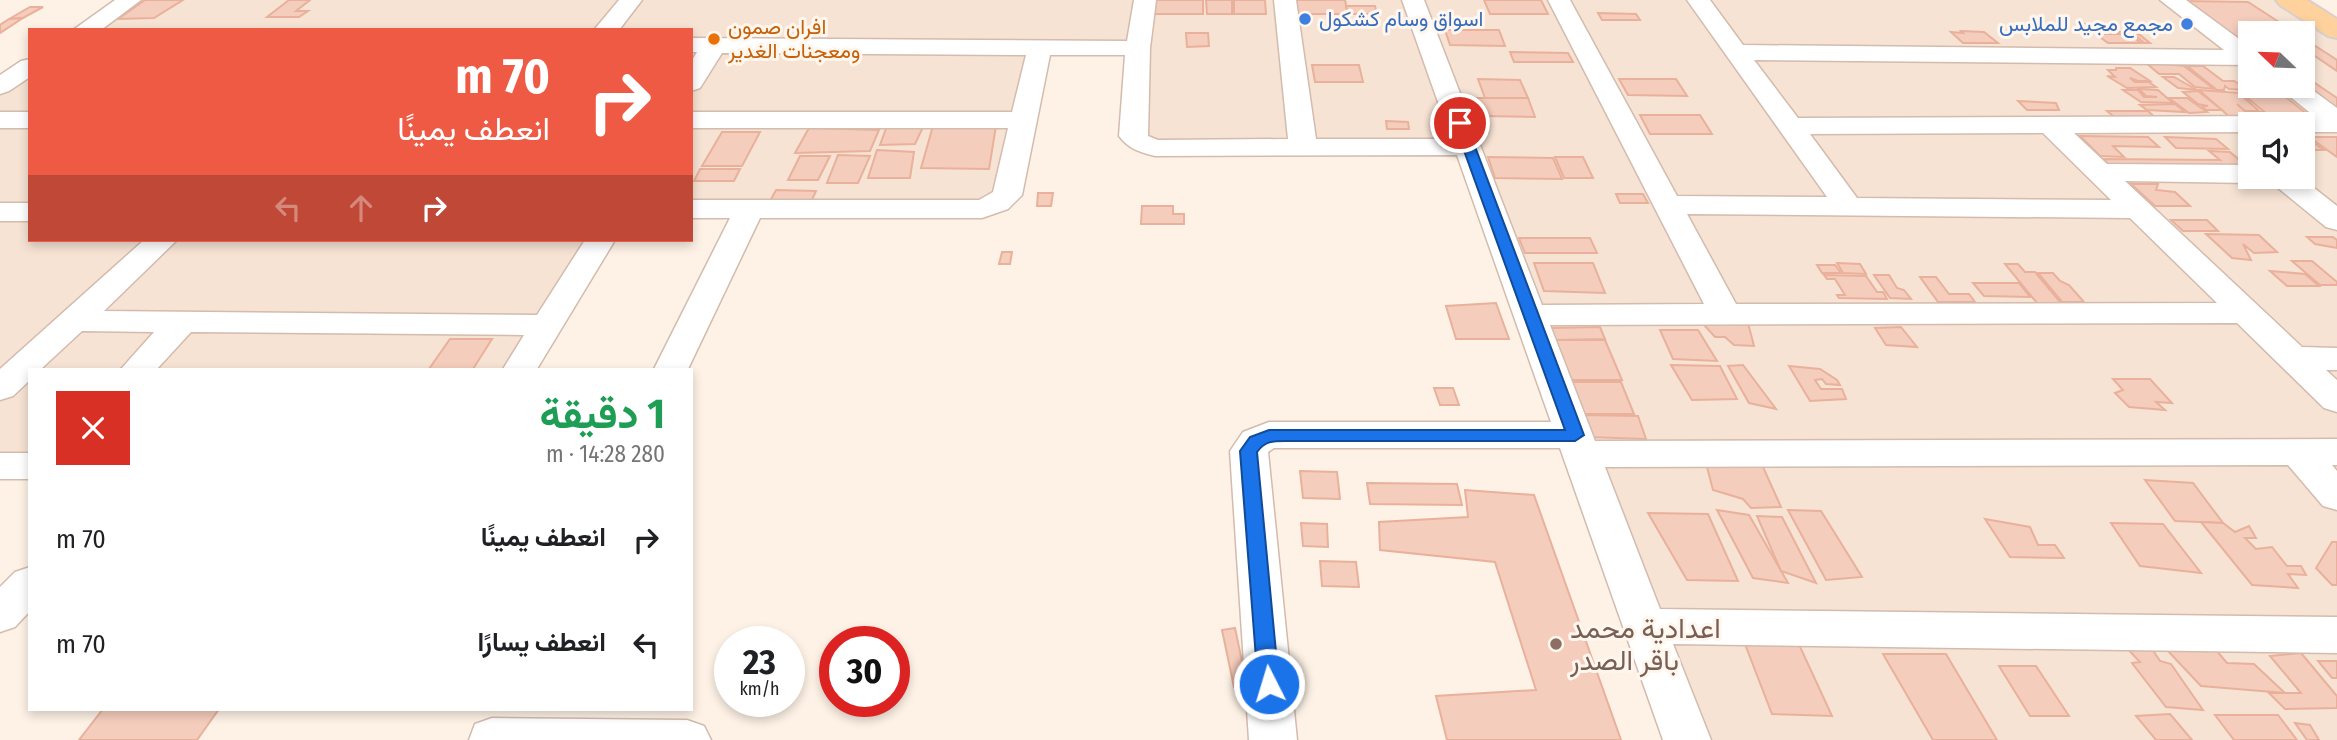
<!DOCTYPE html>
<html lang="ar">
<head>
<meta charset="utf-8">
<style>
	:root { --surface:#fff; --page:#f6f6f6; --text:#202124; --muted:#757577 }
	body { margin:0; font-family:"Fira Sans Condensed",Vazirmatn,sans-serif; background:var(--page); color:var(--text); direction:rtl; height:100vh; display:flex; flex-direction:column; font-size:26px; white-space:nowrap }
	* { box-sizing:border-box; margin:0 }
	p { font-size:23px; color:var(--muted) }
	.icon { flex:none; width:38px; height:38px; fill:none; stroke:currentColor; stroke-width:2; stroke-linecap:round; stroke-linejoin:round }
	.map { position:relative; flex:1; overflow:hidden; direction:ltr }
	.panel { position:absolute; left:28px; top:368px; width:665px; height:343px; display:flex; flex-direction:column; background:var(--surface); border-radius:0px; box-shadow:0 4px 10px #0003; direction:rtl }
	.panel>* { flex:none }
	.banner { position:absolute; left:28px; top:28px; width:665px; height:214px; border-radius:0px; box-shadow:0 4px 10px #0003; direction:rtl; background:#ef5a44; color:#fff; overflow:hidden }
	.needle { width:46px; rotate:293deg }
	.tools { position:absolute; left:2238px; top:21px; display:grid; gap:14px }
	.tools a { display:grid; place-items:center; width:77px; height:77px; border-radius:0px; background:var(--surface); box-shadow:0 4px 10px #0003; font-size:35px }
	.speed { position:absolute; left:714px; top:626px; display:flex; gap:14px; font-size:35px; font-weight:700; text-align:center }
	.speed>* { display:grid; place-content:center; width:91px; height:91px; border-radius:50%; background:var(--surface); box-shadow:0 4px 10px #0003; line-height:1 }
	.speed small { font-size:18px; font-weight:400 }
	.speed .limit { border:10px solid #d22; background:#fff; color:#111 }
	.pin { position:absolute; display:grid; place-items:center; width:60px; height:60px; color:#fff; margin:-30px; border:4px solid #fff; border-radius:50%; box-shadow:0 2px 7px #0007 }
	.me { position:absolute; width:77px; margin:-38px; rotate:355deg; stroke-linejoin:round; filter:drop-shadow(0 0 5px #0008) }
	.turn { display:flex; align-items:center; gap:24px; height:147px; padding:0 28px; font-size:32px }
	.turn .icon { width:91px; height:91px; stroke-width:2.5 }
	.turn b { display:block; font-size:49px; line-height:60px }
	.lanes { display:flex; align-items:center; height:66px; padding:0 28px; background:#0003; justify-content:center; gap:35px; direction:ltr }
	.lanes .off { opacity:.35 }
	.round { display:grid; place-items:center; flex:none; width:74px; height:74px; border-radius:0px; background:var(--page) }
	.headline { display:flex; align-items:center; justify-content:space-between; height:119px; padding:0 28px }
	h1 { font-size:42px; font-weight:700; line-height:52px; color:#1e9e55 }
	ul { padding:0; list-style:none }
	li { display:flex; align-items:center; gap:21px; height:105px; padding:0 28px }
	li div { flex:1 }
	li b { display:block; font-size:26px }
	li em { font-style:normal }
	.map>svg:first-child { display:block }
</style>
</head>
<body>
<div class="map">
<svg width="2337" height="740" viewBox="0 0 2337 740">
	<rect width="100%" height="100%" fill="#fef2e6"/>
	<!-- residential -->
	<g fill="#f6e3d4" fill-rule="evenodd">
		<path d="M129 0H2289L2337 30V740H1687L1469 147 1138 142V48L1040 46 998 203 691 208V30H84ZM2250 33H2303V86H2250ZM2250 124H2303V177H2250Z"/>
		<polygon points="30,66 30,240 600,240 519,369 30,369 30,466 0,466 0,86"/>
	</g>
	<!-- building -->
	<g fill="#f5cdbc" stroke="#e9b19b" stroke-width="2">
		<polygon points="145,0 183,0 154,18 118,19"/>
		<polygon points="289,0 310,0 296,11 308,11 299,17 267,17"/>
		<polygon points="1150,0 1203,0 1203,14 1149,14"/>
		<polygon points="1206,0 1232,0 1232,14 1207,14"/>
		<polygon points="1234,0 1265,0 1266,14 1234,14"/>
		<polygon points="1292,0 1345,0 1348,14 1293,14"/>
		<polygon points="1484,0 1541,0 1548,14 1490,14"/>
		<polygon points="2181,1 2248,2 2296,33 2250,33 2250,49"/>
		<polygon points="1346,6 1375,6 1377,14 1348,14"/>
		<polygon points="30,7 43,7 23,18 9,19"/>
		<polygon points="1598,13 1636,14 1640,20 1602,20"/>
		<polygon points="23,18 0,33 0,25 9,19"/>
		<polygon points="2086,24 2108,25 2117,32 2132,32 2140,35 2150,43 2144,43 2132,33 2099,32"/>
		<polygon points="1445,30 1499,30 1505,46 1450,45"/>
		<polygon points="1961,31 1984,32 1998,43 1963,43 1951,32 1963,33"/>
		<polygon points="1186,33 1208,33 1209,46 1187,47"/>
		<polygon points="2096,34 2129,34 2141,43 2108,43"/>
		<polygon points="2303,38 2337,60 2337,71 2303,48"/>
		<polygon points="1510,52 1568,53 1573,62 1514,62"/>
		<polygon points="2145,62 2184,66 2214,89 2195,87 2179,74 2159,74"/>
		<polygon points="1312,65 1359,65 1363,82 1315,82"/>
		<polygon points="2187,66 2203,66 2223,81 2234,81 2250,90 2229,89 2225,86 2224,90 2217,90"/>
		<polygon points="2116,68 2130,68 2150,81 2138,81 2130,78 2135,82 2149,82 2156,87 2127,88 2107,76 2115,77 2108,70 2116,70"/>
		<polygon points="2303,75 2337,98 2337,110 2303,86"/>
		<polygon points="2163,77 2174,77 2197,90 2178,88"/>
		<polygon points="1478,79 1520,80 1528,98 1485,98"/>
		<polygon points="1619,79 1676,79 1687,96 1628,95"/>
		<polygon points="2265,88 2277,90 2312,118 2273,119 2239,91"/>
		<polygon points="2139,89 2158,90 2173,103 2141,102 2123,90 2138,90 2144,97 2157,97 2146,96"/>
		<polygon points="2199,90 2239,93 2259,111 2245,111 2237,104 2246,112 2264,112 2275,122 2233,120"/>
		<polygon points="2198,91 2222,110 2206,110 2202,106 2208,106 2198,104 2183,92"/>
		<polygon points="1476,98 1528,98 1535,117 1482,116"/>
		<polygon points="2169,98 2187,98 2207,112 2189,113"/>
		<polygon points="2018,101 2056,103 2059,110 2027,110"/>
		<polygon points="2175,104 2185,112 2147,110 2140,105"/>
		<polygon points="2107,111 2148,111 2159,121 2118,120"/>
		<polygon points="1640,115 1700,115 1712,134 1650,134"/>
		<polygon points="1386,121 1408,122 1409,129 1387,129"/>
		<polygon points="888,123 925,123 915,144 880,145"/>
		<polygon points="933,126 996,126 989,169 921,168"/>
		<polygon points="809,128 879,130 870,151 795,153"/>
		<polygon points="722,132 760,132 742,166 702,166"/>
		<polygon points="2080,136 2148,137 2159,147 2113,146 2124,157 2100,156"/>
		<polygon points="2165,137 2216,139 2228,149 2176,148"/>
		<polygon points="2309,137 2337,137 2337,157"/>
		<polygon points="2303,140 2310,140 2324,150 2303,150"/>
		<polygon points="877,150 914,152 910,178 868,178"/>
		<polygon points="2209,151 2230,152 2250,169 2250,174 2116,172 2103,159 2220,160"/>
		<polygon points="838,155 870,156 858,183 827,183"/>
		<polygon points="800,156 830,156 818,180 788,180"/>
		<polygon points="1488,157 1553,158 1562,179 1495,178"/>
		<polygon points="1555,157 1583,157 1593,178 1564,178"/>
		<polygon points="700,169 740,169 734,181 694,181"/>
		<polygon points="2131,184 2158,184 2156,190 2175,192 2190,206 2155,206"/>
		<polygon points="776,190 816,191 811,202 770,201"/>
		<polygon points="1038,193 1053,193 1051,206 1037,206"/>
		<polygon points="1616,194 1643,194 1648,203 1620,203"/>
		<polygon points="1142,206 1173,206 1173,214 1184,214 1184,224 1141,224"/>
		<polygon points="2171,220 2207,220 2218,231 2183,231"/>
		<polygon points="2206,234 2259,235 2277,252 2254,253 2243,244 2251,260 2232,258"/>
		<polygon points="2307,237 2333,237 2337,240 2337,248 2315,244"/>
		<polygon points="1519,238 1590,238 1597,253 1525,253"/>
		<polygon points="1002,252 1012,252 1010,264 999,264"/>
		<polygon points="2292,261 2312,261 2337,282 2337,285 2320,285"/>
		<polygon points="1534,263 1593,263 1605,293 1544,291"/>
		<polygon points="1837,263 1860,264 1866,274 1843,273"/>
		<polygon points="2005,264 2018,264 2025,272 2035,272 2061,303 2037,303"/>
		<polygon points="1817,265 1835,265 1841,273 1822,273"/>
		<polygon points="2270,271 2305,274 2319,286 2287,286"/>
		<polygon points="2038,273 2053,273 2060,281 2069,285 2084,302 2062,302"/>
		<polygon points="1824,275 1866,276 1877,292 1883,292 1887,299 1839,298 1837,295 1845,295 1835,279 1827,279"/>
		<polygon points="1874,275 1889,275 1897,288 1904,290 1911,299 1890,298"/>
		<polygon points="1920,277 1936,277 1949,294 1969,294 1975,302 1938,302"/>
		<polygon points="1973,283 2019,283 2030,297 1984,296"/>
		<polygon points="1496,303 1509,339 1456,339 1446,306"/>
		<polygon points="1748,323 1754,346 1734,345 1725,337 1715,337 1704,325"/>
		<polygon points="1600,327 1605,339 1555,340 1550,328"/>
		<polygon points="1901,327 1917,347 1886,345 1875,328"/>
		<polygon points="1660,330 1698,330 1717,361 1673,359"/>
		<polygon points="450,339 492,339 473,369 429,369"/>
		<polygon points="1553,340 1605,340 1622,380 1567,380"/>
		<polygon points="1671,365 1720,366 1737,399 1692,400"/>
		<polygon points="1743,365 1776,409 1749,403 1728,366"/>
		<polygon points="1789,366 1820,369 1837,380 1840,385 1826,384 1822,379 1815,380 1821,389 1842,389 1846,399 1810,401"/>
		<polygon points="2113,379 2150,379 2172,403 2156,402 2165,410 2129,407 2115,393 2123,390"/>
		<polygon points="1569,382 1621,382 1634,414 1581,414"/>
		<polygon points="1434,388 1453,388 1459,405 1440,405"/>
		<polygon points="1580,415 1638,416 1646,439 1587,437"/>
		<polygon points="1707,467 1763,467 1781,507 1751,508 1743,499 1713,490"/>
		<polygon points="1300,471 1337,472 1340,499 1303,498"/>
		<polygon points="2145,480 2193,483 2223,523 2175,521"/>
		<polygon points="1367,483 1457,484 1462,505 1370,504"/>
		<polygon points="1465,490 1534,495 1621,740 1447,740 1436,696 1536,690 1495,562 1380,550 1379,522 1468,517"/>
		<polygon points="1717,510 1749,515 1788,583 1753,578"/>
		<polygon points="1788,510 1821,511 1862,577 1826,580"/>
		<polygon points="1648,513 1708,514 1738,581 1687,580"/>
		<polygon points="1757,516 1782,517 1816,583 1781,571"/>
		<polygon points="1985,519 2030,527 2038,545 2055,545 2064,558 2010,557"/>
		<polygon points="2201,522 2223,523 2235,532 2249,526 2256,538 2245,538 2256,549 2272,547 2287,566 2301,566 2306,575 2288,574 2298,588 2252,585"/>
		<polygon points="1301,523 1327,524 1328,547 1303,546"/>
		<polygon points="2111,523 2163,524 2201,573 2140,566"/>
		<polygon points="2332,542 2337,542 2337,585 2332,585 2316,568"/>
		<polygon points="1320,561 1356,562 1359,587 1322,586"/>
		<polygon points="1235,628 1247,685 1234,687 1222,630"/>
		<polygon points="1796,638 1832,716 1772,714 1743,639"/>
		<polygon points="2146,640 2160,661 2171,664 2203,710 2166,707 2132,663 2140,662 2120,641"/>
		<polygon points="2210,643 2227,663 2254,664 2285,693 2201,686 2166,649"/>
		<polygon points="2301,653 2337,696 2337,708 2285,709 2269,693 2301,693 2270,656"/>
		<polygon points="1883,654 1946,654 1997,740 1933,740"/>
		<polygon points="2318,661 2337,661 2337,678 2332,678"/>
		<polygon points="1999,666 2036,666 2069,716 2030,716"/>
		<polygon points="103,709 219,709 197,740 79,740"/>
		<polygon points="2170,714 2192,740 2156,740 2136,716"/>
		<polygon points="2215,715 2278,715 2297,740 2234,740"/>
		<polygon points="2295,723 2310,725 2319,740 2307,740"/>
	</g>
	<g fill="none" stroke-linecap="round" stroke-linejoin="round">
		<defs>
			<g id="minor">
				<polygon points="115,0 141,0 101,30 73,30"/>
				<polygon points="619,0 642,0 619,30 594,30"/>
				<path d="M1134 0H1156L1150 48 1148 136 1158 140 1288 139 1274 0H1296L1316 139H1451L1402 0H1424L1542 305 1704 304 1548 0H1570L1677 196 1827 197 1687 0H1710L1743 45 2224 50 2160 0H2186L2250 47V65L1754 60 1798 118 2314 116 2277 86H2303V83L2337 108V132H2303V124H2250V132L2074 133 2107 164 2250 165V177H2262L2250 183 2125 181 2302 347 2337 348V370H2326L2337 380V412L2324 408 2237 323 1550 325 1595 441 2337 439V465H2332L2337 471V510L2323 506 2288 465 1605 467 1660 609 2337 617V653L1673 644 1711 740H1663L1560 448H1274L1268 452 1297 740H1249L1230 451 1243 432 1269 422H1551L1457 155 1155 156C1139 152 1129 149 1119 136L1125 55H1050L1022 195 1008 209 982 218H760L688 369H654L730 218H691V200H979L993 192 1008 128H691V112H1012L1026 55 722 53 700 88 691 91V62L697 52H691V38L1127 41ZM2043 133 2111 200 1857 198 1810 134ZM1687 214 2130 218 2217 303 1736 304Z"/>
				<polygon points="30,59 30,77 9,91 0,94 0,75 21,61"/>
				<rect x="0" y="112" width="30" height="16"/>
				<polygon points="2268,177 2300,177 2337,206 2337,230 2326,227 2272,183"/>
				<rect x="0" y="203" width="30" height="18"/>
				<polygon points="144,240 177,240 104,311 537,315 585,240 615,240 537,369 503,369 524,335 191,332 157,369 121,369 154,332 82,331 41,369 30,369 30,380 13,396 0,400 0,369"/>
				<rect x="0" y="453" width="30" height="26"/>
				<polygon points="30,567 30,611 15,627 0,632 0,587 15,572"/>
				<polygon points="492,718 687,720 704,726 711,740 469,740 475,724"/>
			</g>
			<polygon id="major" points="2276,0 2307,0 2337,19 2337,38 2328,36 2280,5"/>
		</defs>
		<!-- minor casing -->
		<use href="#minor" stroke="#d3bbad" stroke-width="3"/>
		<!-- major casing -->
		<use href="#major" stroke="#d9cfcc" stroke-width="4"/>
		<!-- minor -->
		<use href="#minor" fill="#fff" fill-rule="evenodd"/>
		<!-- major -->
		<use href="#major" fill="#ffd19c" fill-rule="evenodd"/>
	</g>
	<!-- route -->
	<path fill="#1a73e8" stroke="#114b97" stroke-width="2" d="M1460 119 1466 123 1584 435 1575 441H1285C1273 441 1265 441 1257 452L1279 684 1276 690 1269 693 1261 690 1258 684 1240 451 1250 437 1269 430H1565L1454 123Z"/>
	<!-- markers -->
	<g fill="#3f7fe0" stroke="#fff6ee" stroke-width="2.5">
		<circle cx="1305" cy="19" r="7"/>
		<circle cx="2187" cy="24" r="7"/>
	</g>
	<circle fill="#e8710a" stroke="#fff6ee" stroke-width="2.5" cx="714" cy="39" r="7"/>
	<circle fill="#8d6e63" stroke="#fff6ee" stroke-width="2.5" cx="1556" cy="644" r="7"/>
	<g text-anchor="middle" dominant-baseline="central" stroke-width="6" stroke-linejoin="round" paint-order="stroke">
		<!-- far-shop labels -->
		<g font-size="21" fill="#366cbe" stroke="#fff6ee" text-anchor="start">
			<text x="1319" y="19">اسواق وسام كشكول</text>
			<text x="2173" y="24" text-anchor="end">مجمع مجيد للملابس</text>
		</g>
		<!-- far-food labels -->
		<g font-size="21" fill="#c56008" stroke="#fff6ee" text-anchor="start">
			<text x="728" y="27">افران صمون<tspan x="728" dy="24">ومعجنات الغدير</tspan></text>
		</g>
		<!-- near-education labels -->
		<g font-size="28" fill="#785e54" stroke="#fff6ee" text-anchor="start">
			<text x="1570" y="628">اعدادية محمد<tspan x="1570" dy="32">باقر الصدر</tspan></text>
		</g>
	</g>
</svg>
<div class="tools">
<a><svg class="needle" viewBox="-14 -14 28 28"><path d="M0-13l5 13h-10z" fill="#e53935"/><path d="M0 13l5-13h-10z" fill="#757577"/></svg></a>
<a><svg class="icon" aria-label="sound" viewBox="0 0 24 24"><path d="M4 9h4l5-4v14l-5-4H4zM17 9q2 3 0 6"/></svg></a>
</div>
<div class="speed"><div>23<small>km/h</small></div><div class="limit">30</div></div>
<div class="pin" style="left:1460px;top:123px;background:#d93025"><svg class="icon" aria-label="arrive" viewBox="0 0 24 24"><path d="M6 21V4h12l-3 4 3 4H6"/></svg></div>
<svg class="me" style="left:1269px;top:684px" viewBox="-20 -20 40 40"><circle r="17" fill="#1a73e8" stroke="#fff" stroke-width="3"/><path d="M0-11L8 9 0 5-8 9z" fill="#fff"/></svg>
<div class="banner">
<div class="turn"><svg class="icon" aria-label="right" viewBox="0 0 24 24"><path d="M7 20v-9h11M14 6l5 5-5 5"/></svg><div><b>70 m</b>انعطف يمينًا</div></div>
<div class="lanes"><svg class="icon off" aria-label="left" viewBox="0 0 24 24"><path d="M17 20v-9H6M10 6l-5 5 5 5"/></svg><svg class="icon off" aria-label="ahead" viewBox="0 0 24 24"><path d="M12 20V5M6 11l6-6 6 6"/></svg><svg class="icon" aria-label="right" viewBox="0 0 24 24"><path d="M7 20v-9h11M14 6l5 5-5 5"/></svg></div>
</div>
<section class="panel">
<div class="headline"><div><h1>1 دقيقة</h1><p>280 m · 14:28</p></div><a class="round" style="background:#d93025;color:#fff"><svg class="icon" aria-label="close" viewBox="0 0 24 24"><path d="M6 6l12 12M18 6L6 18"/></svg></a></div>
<ul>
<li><svg class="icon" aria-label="right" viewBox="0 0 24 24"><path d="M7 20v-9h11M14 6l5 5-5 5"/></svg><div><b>انعطف يمينًا</b></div><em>70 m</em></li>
<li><svg class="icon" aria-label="left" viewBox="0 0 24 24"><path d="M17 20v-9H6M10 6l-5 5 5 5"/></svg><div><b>انعطف يسارًا</b></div><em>70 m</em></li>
</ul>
</section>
</div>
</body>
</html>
